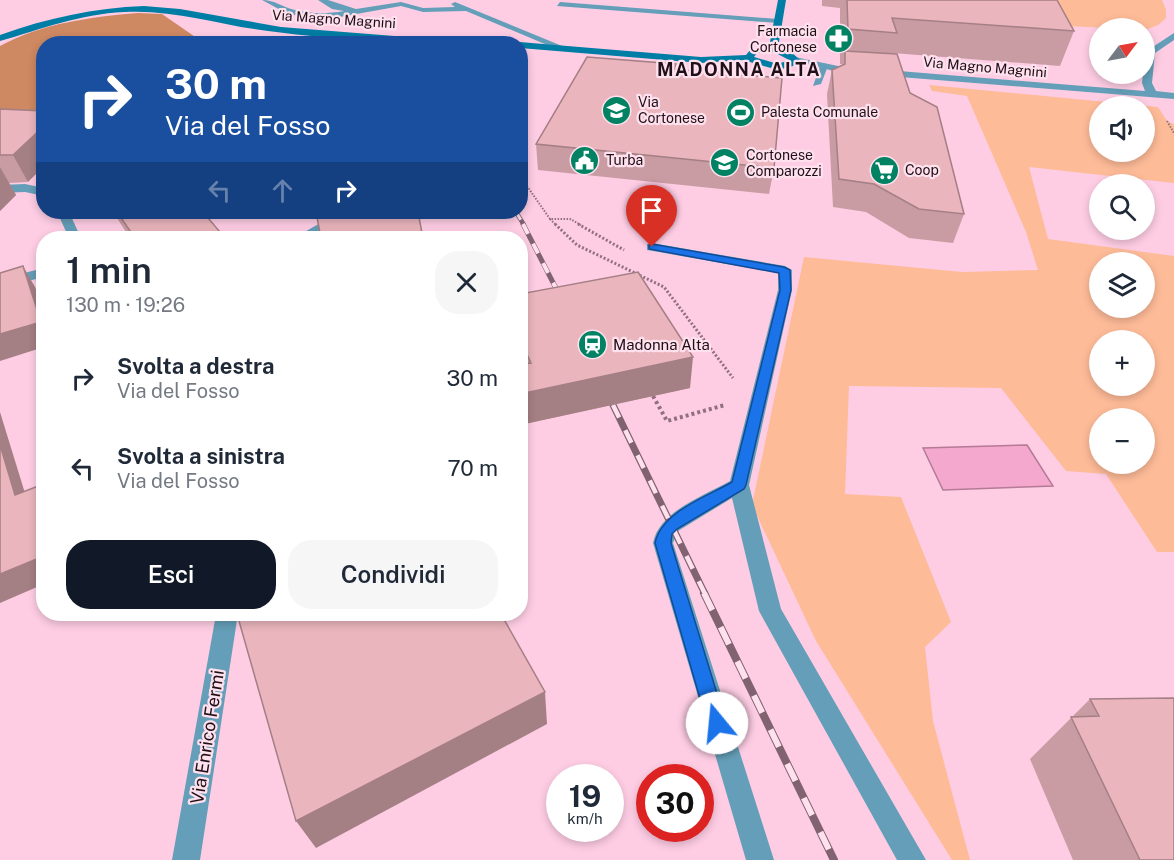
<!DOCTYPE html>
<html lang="it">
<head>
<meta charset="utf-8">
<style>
	:root { --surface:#fff; --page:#f6f6f7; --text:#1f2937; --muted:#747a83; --accent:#111827 }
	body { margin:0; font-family:"Public Sans",sans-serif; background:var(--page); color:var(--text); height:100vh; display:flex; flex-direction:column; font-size:22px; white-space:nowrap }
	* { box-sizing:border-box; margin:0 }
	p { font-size:20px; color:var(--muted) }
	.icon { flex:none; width:33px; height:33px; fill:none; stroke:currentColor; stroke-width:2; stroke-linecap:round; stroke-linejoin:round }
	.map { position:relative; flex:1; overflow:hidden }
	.panel { position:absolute; left:36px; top:231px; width:492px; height:390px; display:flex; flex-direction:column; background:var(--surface); border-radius:24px; box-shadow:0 3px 9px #0003 }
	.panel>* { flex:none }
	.guide { position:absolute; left:36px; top:36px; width:492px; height:183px; border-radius:24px; box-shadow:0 3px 9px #0003; background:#1a4fa0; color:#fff; overflow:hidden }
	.needle { width:39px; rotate:58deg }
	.controls { position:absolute; left:1089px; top:18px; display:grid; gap:12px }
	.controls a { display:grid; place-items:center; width:66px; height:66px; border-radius:50%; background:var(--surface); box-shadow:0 3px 9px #0003; font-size:30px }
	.speed { position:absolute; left:546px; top:764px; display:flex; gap:12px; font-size:30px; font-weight:700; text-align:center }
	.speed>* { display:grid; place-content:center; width:78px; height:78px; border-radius:50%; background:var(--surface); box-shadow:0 3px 9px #0003; line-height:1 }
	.speed small { font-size:15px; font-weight:400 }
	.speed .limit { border:9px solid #d22; background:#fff; color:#111 }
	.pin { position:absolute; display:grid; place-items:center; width:51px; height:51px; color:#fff; margin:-62px -26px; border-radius:50% 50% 50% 0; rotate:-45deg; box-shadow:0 0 6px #0007 }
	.pin .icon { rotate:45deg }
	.me { position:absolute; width:66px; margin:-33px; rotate:343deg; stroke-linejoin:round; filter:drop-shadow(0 0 4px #0008) }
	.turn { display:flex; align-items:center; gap:21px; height:126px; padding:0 30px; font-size:27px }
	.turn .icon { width:78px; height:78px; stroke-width:2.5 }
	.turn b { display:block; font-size:42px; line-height:51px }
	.lanes { display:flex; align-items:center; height:57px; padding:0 30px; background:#0003; justify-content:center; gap:30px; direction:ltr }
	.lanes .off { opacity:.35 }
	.round { display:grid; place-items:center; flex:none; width:63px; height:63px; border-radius:24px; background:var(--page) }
	.head { display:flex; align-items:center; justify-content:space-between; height:102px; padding:0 30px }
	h1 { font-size:36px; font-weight:600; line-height:45px }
	.action { display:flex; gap:12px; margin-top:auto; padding:12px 30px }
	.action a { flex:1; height:69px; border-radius:24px; background:var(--accent); color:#fff; font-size:24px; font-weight:600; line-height:69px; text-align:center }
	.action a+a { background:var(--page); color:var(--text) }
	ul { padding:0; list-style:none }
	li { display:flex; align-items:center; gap:18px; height:90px; padding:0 30px }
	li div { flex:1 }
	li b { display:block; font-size:22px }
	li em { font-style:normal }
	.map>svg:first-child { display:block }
</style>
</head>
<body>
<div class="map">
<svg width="1174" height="860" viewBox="0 0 1174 860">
	<rect width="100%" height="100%" fill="#fecde4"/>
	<!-- green -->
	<g fill="#febb98" fill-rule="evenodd">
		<polygon points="1038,0 1162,0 1166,10 1166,18 1158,25 1145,30 1049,25"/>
		<path d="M929 85 1158 107 1167 121 1174 124V183L1029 167 1048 239 1174 256V552H1157L1106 474 1066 471 1001 388 849 386 845 494 901 497 951 622 925 647 933 721 970 860H952L816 641 752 505 804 257 962 272 1038 270 1026 232 967 96 932 91ZM1100 106H1144V152H1100ZM1100 262H1144V308H1100ZM1100 340H1144V386H1100ZM1100 418H1144V464H1100Z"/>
	</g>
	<!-- forest -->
	<path fill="#ce8862" d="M138 13 162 14 204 43 44 44 43 136 0 134V46C42 23 91 17 138 13Z"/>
	<!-- water -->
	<polygon fill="#f4a8cd" stroke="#b47a96" stroke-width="1.5" points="1027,445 1053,486 943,490 923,448"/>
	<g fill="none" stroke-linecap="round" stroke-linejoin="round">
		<!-- path-far2 -->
		<g stroke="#906f7f" stroke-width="2" stroke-dasharray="1.5 1.5" stroke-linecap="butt">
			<polyline points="1167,121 1174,133"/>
			<polyline points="520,176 550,219 570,219 581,225"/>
			<polyline points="550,219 556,225"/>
		</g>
		<!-- path-far1 -->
		<g stroke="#906f7f" stroke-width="3" stroke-dasharray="2 2" stroke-linecap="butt">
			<polyline points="555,224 577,245 664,287 733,378"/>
			<polyline points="578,224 624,250"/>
		</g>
		<!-- path -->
		<polyline stroke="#906f7f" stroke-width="4" stroke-dasharray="3 3" stroke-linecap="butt" points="653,396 667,421 725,405"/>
		<!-- lane -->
		<g fill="#649eb8" fill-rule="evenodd">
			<polygon points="560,2 778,19 782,21 778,23 557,6"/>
			<polygon points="824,63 828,66 821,84 813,86 820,66"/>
		</g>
		<!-- street -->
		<g fill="#649eb8" fill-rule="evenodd">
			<path d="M262 0C275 0 282 7 295 10 312 14 327 14 344 11L332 9 318 0H328L356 9 401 2 423 8 455 7 451 4 455 2 567 48 559 50 466 11 423 12 401 6 323 20 288 14Z"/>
			<polygon points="1174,33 1174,40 1155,53 1152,83 1156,91 1174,93 1174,99 838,72 790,60 795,57 838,66 1145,91 1142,83 1145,52"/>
			<polygon points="25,184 44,188 44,196 25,192 0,193 0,185"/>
			<polygon points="57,212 69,212 81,238 69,238"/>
			<path d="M341 219 346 220V226C328 230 312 240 294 238L322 222Z"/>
			<path d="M652 243 785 266 792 270V290L749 485 781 609 926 860H897L759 611 732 498 678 531 673 543 774 860H746L653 543C659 511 704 496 730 481L778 290V273L647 250V244Z"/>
			<polygon points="44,268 44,277 0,288 0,279"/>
			<polygon points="213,614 235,614 237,620 200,860 172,860 215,620"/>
		</g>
		<!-- secondary -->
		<g fill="#007da5" fill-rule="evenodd">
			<path d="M778 0H786L778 48 790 51 800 60 793 66 778 70 743 60 701 63 520 48V44H516L520 42 543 44 701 57 746 55 751 49 769 47ZM774 52 789 60 778 64 754 57 757 53Z"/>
			<path d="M144 6 180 9 281 27 495 44C420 44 343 41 268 31 219 25 174 9 124 12 80 14 42 29 0 41V35C47 18 94 8 144 6Z"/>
		</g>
		<defs>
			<polyline id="rail-far3" points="516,212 524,225"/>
			<polyline id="rail-far2" points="523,224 563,302"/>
			<polyline id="rail-far1" points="613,405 705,594"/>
			<polyline id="rail" points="704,593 834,860"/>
		</defs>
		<!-- rail-far3 casing -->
		<use href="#rail-far3" stroke="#816271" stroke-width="4.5"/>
		<!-- rail-far2 casing -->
		<use href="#rail-far2" stroke="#816271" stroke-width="5"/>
		<!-- rail-far1 casing -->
		<use href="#rail-far1" stroke="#816271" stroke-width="7"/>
		<!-- rail casing -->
		<use href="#rail" stroke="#816271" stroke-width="8"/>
		<!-- rail-far3 -->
		<use href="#rail-far3" stroke="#ffe1ee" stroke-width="3" stroke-dasharray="9" stroke-linecap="butt"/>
		<!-- rail-far2 -->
		<use href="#rail-far2" stroke="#ffe1ee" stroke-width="4" stroke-dasharray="11" stroke-linecap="butt"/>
		<!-- rail-far1 -->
		<use href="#rail-far1" stroke="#ffe1ee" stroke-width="4.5" stroke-dasharray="14" stroke-linecap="butt"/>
		<!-- rail -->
		<use href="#rail" stroke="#ffe1ee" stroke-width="6" stroke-dasharray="19" stroke-linecap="butt"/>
	</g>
	<!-- wall -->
	<g fill="#c99ca3">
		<polygon points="822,0 1057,0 1074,31 1060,66 892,53 891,54 910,93 964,214 953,243 909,238 866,212 833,207 827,94 832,70 842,66 842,64 840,64 840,8 822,6"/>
		<polygon points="675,70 774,168 769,194 538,170 536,144"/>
		<polygon points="0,109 28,182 9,183 16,195 0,211"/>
		<polygon points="113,212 203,212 220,232 222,238 130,238"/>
		<polygon points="520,294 690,388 520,425"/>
		<polygon points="1090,699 1174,860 1073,860 1030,759"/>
	</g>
	<!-- shaded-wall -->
	<g fill="#a47f84">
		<polygon points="44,126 44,166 28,182 13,155"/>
		<polygon points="0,167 16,195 0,211"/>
		<polygon points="220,232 222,238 201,238"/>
		<polygon points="23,266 35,287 44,311 44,347 0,361 0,334"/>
		<polygon points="693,357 690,388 520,425 520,394"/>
		<polygon points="0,412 32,516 15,495 0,445"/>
		<polygon points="44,556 44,584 0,603 0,574"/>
		<polygon points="545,692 547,724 316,848 296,821"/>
	</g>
	<!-- building -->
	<g fill="#eab5bd" stroke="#a47f84" stroke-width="1.5">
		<polygon points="847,0 1057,0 1074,31 892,18 897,33 848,29"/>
		<polygon points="845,51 897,54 910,93 937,107 964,214 919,209 874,184 839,179 832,70 845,64"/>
		<polygon points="587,57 676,64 674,69 782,78 774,168 536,144"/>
		<polygon points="0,109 44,111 44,126 13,155 0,155"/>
		<polygon points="117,212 203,212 220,232 201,238 135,238"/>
		<polygon points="316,212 418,212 423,238 321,238"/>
		<polygon points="23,266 41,322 0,334 0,273"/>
		<polygon points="638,272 693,357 520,394 520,364 531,363 520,339 520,294"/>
		<polygon points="0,445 15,495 41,485 44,494 44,556 0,574"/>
		<polygon points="237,614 501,614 545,692 296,821"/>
		<polygon points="1174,698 1174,860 1140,860 1071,717 1099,716 1090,699"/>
	</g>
	<!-- route -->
	<path fill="#1a73e8" stroke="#114b97" stroke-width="1.5" d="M652 244 784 267 790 270 791 290 746 485 744 489 677 529 672 534 671 543 726 723 723 730 717 732 710 730 707 723 655 543C661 512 706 497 732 482L780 290 779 273 649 249V245Z"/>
	<!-- icons -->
	<defs>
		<symbol id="pharmacy-disc" viewBox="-11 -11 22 22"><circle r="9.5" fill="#018263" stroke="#ffe1ee"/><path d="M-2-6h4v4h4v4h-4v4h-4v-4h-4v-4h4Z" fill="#fff"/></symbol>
		<symbol id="school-disc" viewBox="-11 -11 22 22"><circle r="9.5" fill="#018263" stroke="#ffe1ee"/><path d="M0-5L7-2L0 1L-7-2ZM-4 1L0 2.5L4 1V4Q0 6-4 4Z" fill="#fff"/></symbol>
		<symbol id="stadium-disc" viewBox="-11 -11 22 22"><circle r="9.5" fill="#018263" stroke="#ffe1ee"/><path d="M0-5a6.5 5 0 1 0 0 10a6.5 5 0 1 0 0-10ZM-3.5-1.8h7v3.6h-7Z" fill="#fff"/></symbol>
		<symbol id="civic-disc" viewBox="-11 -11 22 22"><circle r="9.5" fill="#018263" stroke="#ffe1ee"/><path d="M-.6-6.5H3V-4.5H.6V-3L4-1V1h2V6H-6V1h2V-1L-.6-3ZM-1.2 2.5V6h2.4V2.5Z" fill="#fff"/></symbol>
		<symbol id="supermarket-disc" viewBox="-11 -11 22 22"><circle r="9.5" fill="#018263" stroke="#ffe1ee"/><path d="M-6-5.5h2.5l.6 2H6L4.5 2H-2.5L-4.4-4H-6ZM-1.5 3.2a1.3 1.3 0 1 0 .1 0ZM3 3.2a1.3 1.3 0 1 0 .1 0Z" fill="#fff"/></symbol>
		<symbol id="station-disc" viewBox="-11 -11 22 22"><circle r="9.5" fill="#018263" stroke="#ffe1ee"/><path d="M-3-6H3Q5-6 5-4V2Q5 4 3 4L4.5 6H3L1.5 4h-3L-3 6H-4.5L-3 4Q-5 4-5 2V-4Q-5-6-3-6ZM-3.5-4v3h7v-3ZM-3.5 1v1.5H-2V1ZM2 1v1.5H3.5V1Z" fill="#fff"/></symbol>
	</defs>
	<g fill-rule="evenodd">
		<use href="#pharmacy-disc" x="822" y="22" width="33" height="33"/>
		<use href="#school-disc" x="600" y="94" width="33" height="33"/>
		<use href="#stadium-disc" x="724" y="96" width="33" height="33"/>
		<use href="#civic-disc" x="568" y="144" width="33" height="33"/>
		<use href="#school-disc" x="708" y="146" width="33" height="33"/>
		<use href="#supermarket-disc" x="868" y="154" width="33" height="33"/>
		<use href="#station-disc" x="576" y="328" width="33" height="33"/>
	</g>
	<g text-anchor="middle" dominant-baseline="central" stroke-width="4.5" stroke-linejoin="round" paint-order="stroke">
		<!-- far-street labels -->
		<g font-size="14" fill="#1f0f17" stroke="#ffe1ee">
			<text transform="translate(334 19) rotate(4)">Via Magno Magnini</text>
			<text transform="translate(985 67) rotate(5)">Via Magno Magnini</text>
		</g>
		<!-- far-poi labels -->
		<g font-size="14" fill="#1f0f17" stroke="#ffe1ee" text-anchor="start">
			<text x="817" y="31" text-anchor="end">Farmacia<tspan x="817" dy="16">Cortonese</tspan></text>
			<text x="638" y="102">Via<tspan x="638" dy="16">Cortonese</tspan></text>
			<text x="761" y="112">Palesta Comunale</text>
			<text x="746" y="155">Cortonese<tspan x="746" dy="16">Comparozzi</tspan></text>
			<text x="606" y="160">Turba</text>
			<text x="905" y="170">Coop</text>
		</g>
		<!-- poi labels -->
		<g font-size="15" fill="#1f0f17" stroke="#ffe1ee" text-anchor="start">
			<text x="613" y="344">Madonna Alta</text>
		</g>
		<!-- far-district labels -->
		<g font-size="18" font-weight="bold" letter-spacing="1.5" fill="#1f0f17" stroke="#ffe1ee">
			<text x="739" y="69">MADONNA ALTA</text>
		</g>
		<!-- near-street labels -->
		<g font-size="18" fill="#1f0f17" stroke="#ffe1ee">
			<text transform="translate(207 737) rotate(-81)">Via Enrico Fermi</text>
		</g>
	</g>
</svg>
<div class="controls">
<a><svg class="needle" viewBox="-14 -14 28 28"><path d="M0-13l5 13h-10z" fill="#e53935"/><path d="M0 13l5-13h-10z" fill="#747a83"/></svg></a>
<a><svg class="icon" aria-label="sound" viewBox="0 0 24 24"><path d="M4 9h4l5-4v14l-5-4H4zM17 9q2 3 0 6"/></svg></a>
<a><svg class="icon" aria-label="search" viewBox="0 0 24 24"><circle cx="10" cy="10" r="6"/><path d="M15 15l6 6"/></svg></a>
<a><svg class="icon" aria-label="layers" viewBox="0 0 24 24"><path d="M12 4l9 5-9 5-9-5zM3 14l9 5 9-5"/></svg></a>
<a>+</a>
<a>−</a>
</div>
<div class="speed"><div>19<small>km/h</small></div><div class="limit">30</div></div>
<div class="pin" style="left:652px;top:247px;background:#d93025"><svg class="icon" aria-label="arrive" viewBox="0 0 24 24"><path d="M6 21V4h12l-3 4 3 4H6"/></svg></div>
<svg class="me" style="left:717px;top:723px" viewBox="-20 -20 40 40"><circle r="19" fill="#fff"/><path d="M0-13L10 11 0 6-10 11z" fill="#1a73e8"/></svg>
<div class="guide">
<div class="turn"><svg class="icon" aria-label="right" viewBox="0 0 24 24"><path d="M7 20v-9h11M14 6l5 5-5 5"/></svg><div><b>30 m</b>Via del Fosso</div></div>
<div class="lanes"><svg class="icon off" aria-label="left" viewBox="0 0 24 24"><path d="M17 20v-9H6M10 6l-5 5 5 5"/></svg><svg class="icon off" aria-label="ahead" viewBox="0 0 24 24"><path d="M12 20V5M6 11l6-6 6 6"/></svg><svg class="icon" aria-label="right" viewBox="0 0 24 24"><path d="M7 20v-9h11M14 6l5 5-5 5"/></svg></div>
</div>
<section class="panel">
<div class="head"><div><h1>1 min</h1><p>130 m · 19:26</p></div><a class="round"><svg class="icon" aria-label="close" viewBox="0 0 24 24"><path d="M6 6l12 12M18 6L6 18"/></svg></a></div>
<ul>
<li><svg class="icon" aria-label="right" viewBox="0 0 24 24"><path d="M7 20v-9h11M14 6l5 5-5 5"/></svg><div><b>Svolta a destra</b><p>Via del Fosso</p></div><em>30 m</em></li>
<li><svg class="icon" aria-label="left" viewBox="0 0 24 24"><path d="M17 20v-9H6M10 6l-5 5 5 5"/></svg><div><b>Svolta a sinistra</b><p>Via del Fosso</p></div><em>70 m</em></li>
</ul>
<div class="action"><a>Esci</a><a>Condividi</a></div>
</section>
</div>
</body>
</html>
